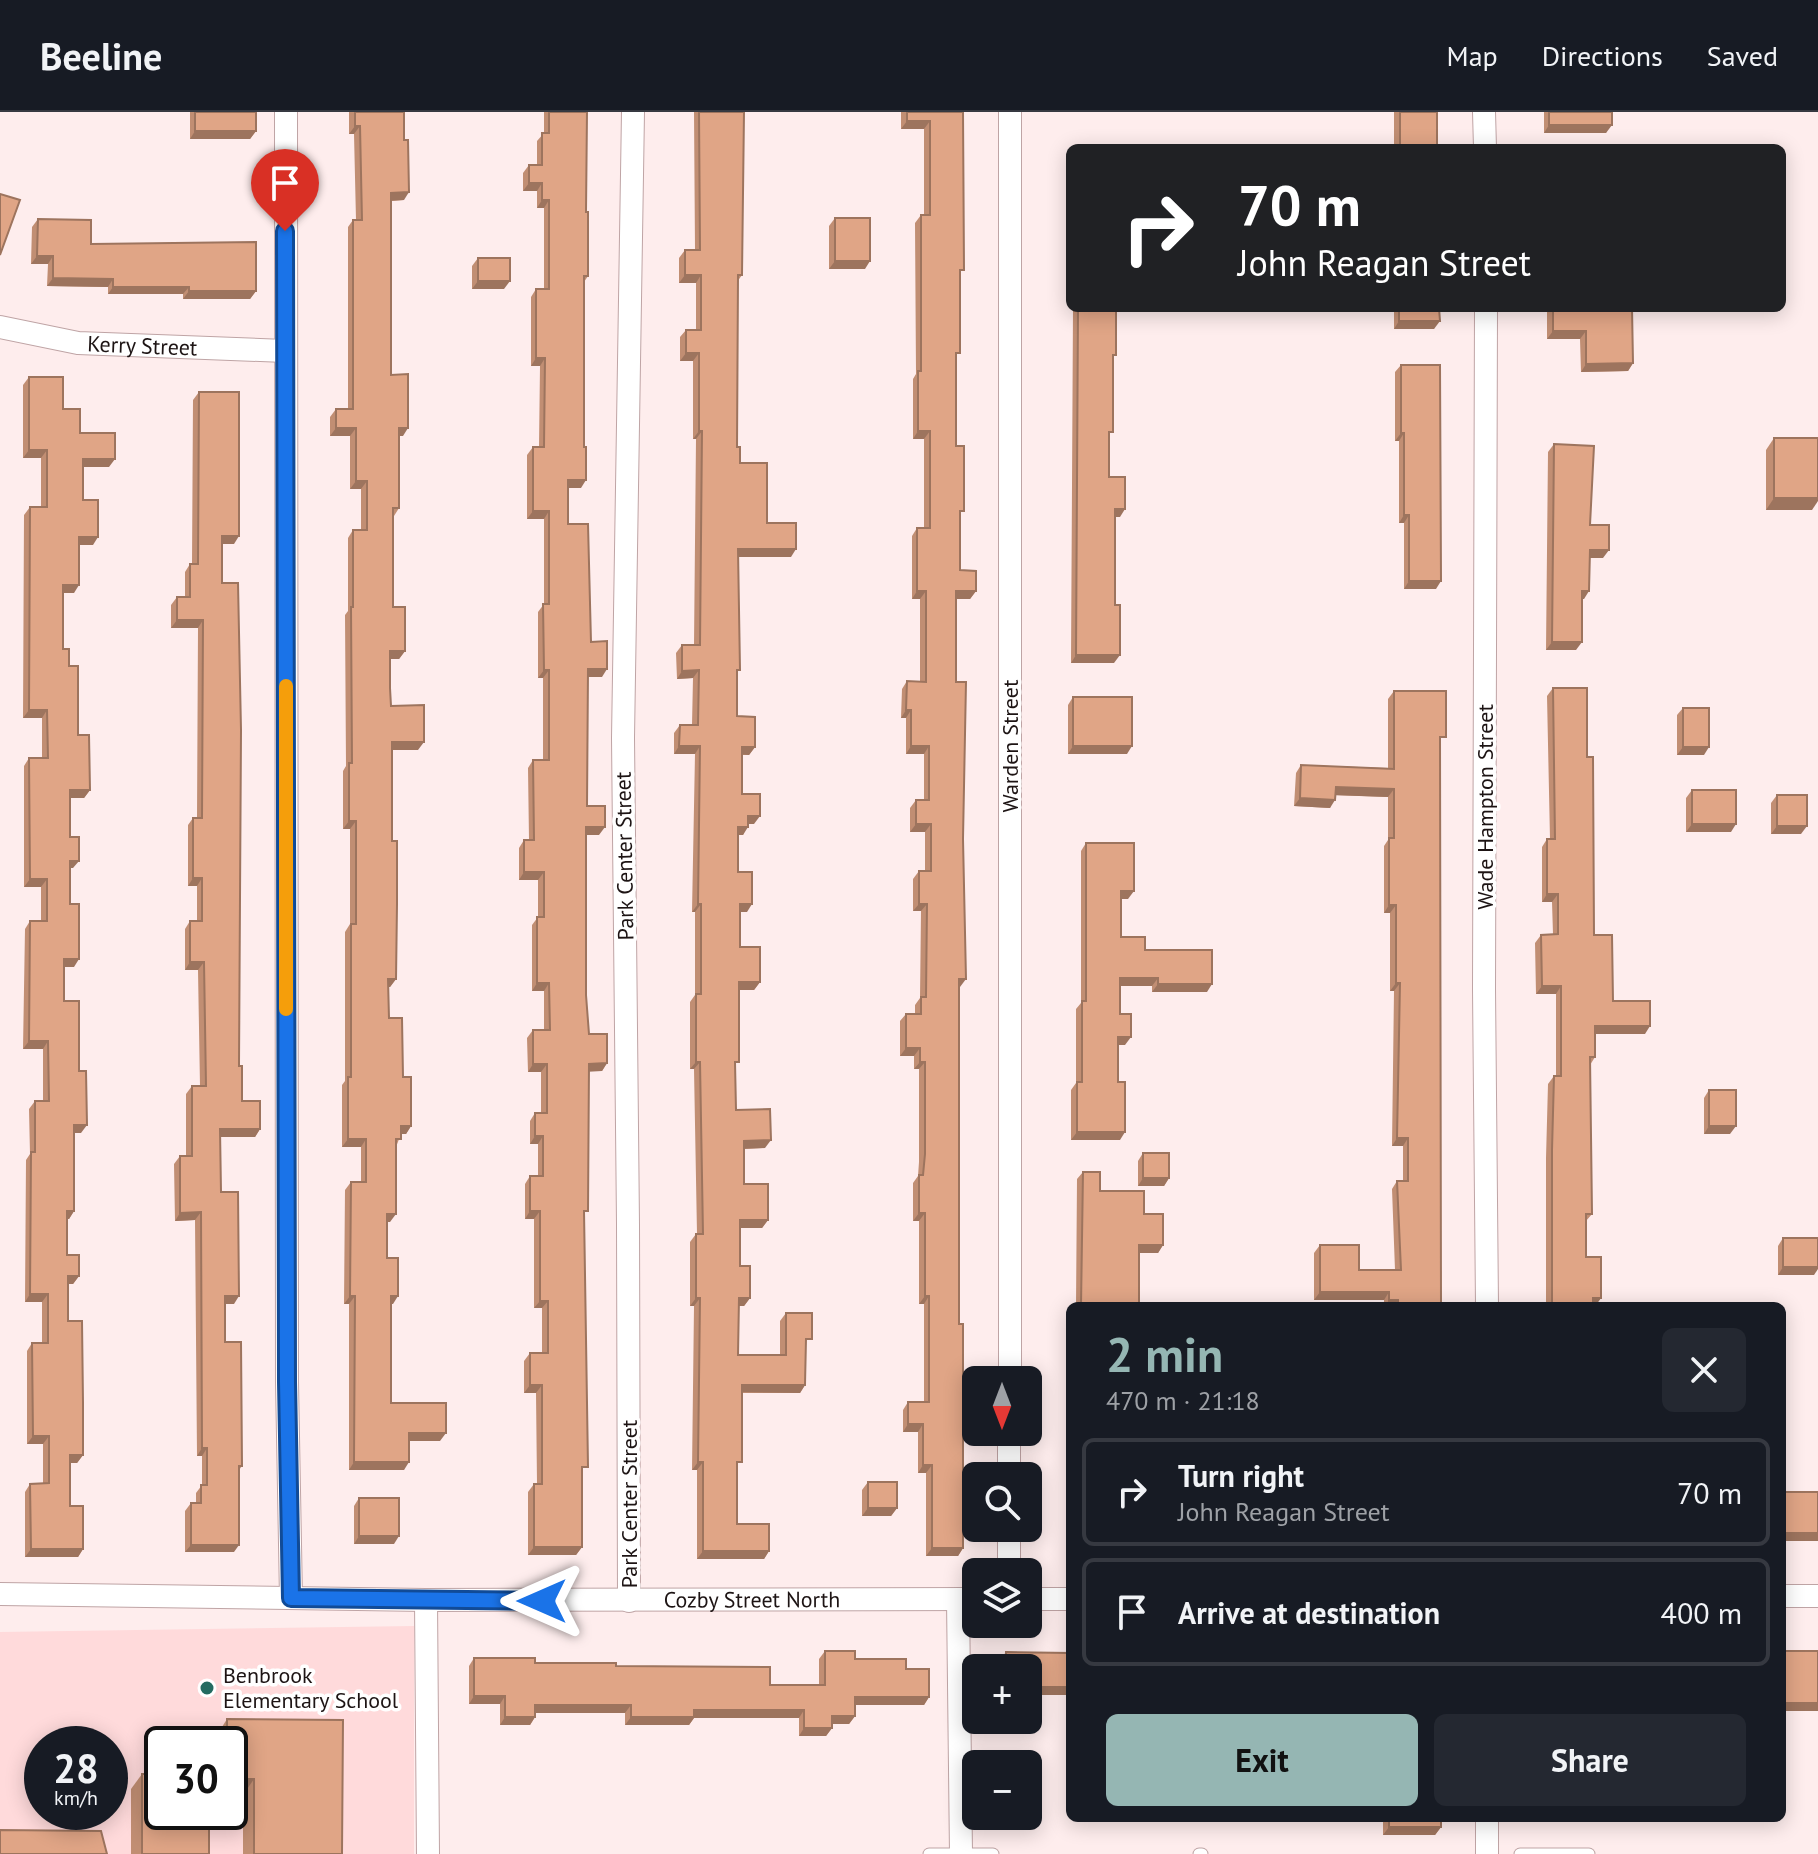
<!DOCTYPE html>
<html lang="en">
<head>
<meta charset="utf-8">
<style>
	:root { --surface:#171b24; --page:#242831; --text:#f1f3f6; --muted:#9ea1a6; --line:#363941; --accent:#95b6b3 }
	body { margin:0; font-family:"PT Sans",sans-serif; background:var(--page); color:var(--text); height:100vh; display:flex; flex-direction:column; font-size:30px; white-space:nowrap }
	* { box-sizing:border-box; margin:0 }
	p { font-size:26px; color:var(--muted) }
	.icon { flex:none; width:44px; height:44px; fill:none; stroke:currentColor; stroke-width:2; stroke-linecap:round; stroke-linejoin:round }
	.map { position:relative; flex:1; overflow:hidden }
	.sheet { position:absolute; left:1066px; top:1190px; width:720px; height:520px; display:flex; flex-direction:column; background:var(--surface); border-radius:12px; box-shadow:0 4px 20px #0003 }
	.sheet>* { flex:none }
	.banner { position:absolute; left:1066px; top:32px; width:720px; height:168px; border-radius:12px; box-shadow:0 4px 20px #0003; background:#202124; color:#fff; overflow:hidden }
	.needle { width:52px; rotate:180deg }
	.fabs { position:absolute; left:962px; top:1254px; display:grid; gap:16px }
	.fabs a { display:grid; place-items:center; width:80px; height:80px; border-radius:12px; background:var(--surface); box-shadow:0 4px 20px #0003; font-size:40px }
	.speed { position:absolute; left:24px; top:1614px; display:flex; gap:16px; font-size:40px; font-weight:700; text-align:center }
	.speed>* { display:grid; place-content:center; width:104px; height:104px; border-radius:50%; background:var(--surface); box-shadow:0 4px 20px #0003; line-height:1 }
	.speed small { font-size:20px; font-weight:400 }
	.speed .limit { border:4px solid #111; border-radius:12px; background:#fff; color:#111 }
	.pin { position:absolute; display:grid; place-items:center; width:68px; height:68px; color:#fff; margin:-82px -34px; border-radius:50% 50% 50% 0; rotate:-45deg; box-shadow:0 0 8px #0007 }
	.pin .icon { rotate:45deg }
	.me { position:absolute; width:88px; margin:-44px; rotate:270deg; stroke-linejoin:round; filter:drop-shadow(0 0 6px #0008) }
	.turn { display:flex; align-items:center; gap:28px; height:168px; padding:0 40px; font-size:36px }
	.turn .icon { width:104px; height:104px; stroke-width:2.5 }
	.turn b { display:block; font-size:56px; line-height:68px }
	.round { display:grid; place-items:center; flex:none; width:84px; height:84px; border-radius:12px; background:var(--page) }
	.headline { display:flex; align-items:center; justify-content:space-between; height:136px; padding:0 40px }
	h1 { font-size:48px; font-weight:800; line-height:60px; color:var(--accent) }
	.primary-button { display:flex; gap:16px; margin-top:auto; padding:16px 40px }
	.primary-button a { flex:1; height:92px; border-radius:12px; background:var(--accent); color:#111; font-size:32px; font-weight:800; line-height:92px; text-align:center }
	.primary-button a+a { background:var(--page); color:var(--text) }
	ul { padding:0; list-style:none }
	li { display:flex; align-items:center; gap:24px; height:108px; margin:0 16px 12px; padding:0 24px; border:4px solid var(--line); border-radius:12px }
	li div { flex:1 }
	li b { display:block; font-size:30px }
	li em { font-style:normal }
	header { display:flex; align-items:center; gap:48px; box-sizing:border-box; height:112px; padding:0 40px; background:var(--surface); border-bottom:2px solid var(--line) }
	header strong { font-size:38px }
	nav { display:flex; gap:44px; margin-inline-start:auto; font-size:28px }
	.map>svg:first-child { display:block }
</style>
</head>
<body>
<header>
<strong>Beeline</strong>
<nav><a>Map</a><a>Directions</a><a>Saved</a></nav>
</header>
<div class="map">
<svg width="1818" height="1742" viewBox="0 0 1818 1742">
	<rect width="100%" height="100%" fill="#feeded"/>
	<!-- built -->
	<path fill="#ffdadb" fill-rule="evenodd" d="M414 1514V1742H0V1520ZM42 1632H110V1700H42ZM162 1632H230V1700H162Z"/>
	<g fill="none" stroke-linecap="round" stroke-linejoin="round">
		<defs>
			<g id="lane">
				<polyline points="929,1742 993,1742"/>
				<polyline points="1199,1742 1202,1742"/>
				<polyline points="1520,1742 1589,1742"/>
			</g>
			<g id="street">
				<polyline points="286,0 287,1270 291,1486"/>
				<polyline points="1484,0 1485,36"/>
				<polyline points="1486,196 1484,877 1487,1194"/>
				<path id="s1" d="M0 215 78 231 285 239"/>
				<polyline points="1010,1268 1010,0"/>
				<polyline points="1009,1364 1009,1320"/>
				<polyline points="1009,1416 1009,1460"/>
				<path id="s2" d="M0 1482 426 1488 976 1487"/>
				<polyline points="1782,1484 1818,1484"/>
				<polyline points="958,1487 961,1742"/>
				<polyline points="1028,1487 1070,1487"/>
				<polyline points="426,1488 428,1742"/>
				<polyline points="629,1489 628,1112 623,626 633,0"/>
				<polyline points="1487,1742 1487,1706"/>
			</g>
		</defs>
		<!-- lane casing -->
		<use href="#lane" stroke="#bfa4a5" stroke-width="13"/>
		<!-- street casing -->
		<use href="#street" stroke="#bfa4a5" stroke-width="24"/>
		<!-- lane -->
		<use href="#lane" stroke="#fff" stroke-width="11"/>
		<!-- street -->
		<use href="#street" stroke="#fff" stroke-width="22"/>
	</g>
	<!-- wall -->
	<g fill="#c18e73">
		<polygon points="190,0 256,0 256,19 250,27 190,27"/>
		<polygon points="349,0 404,0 404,88 391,89 391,263 403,324 399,324 399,396 394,404 393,495 405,539 399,547 390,547 390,576 391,594 418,638 392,638 392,729 396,867 390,875 388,875 389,906 403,965 411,1014 406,1022 401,1022 396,1035 390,1110 387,1110 387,1146 393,1192 391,1192 391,1291 440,1329 409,1329 404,1358 349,1358 349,1192 344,1192 345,1078 351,1070 361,1070 361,1035 342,1035 342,973 345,969 345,820 350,812 350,717 343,717 343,659 346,654 345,503 348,499 348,426 353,418 361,418 361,377 350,377 350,324 330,324 330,305 336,297 348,297 348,115 353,108 356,108 354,22 349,22"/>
		<polygon points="544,0 587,0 586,100 588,164 584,170 581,376 568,376 568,412 591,530 602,565 588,565 587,694 599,723 586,723 586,883 589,922 607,951 602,959 589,959 584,1105 582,1435 576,1443 528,1443 528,1380 534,1372 537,1372 536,1281 524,1281 524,1249 530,1241 542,1241 542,1196 534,1196 534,1107 525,1107 525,1072 530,1064 538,1064 538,1032 530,1032 530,1009 535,1001 541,1001 541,960 528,960 527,926 533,918 544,918 544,879 532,879 532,813 538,805 538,768 519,768 519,736 524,728 529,728 528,656 533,648 543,648 543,566 538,566 538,500 544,492 544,407 527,407 527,343 533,335 539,335 540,254 531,254 531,185 536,177 544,177 544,96 537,96 537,79 523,79 523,61 529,53 537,53 537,29 544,21"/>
		<polygon points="694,0 744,0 742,163 737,170 737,335 740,351 767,411 791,445 739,445 737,604 755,635 749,643 742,643 742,682 754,712 748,712 743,723 738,723 738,760 747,800 740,800 740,835 760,870 754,878 739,878 735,956 736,998 765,1036 744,1037 744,1072 768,1108 762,1116 740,1116 740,1154 750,1186 744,1194 739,1194 738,1243 780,1243 780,1209 786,1201 806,1235 805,1273 800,1281 742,1281 737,1358 737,1412 769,1439 764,1447 697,1447 697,1358 692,1358 694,1194 690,1194 690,1130 696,1122 697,1122 694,957 690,957 690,890 695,883 695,800 692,800 695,642 674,642 674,621 680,613 692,613 693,566 677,567 676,541 682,533 694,533 696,327 693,327 693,249 680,249 680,225 686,218 696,218 696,171 679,171 679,146 685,138 695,138"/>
		<polygon points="901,0 963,0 960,164 956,246 956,334 960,405 960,458 976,479 970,487 956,487 960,875 959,875 959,1212 963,1436 958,1444 926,1444 926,1361 918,1361 918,1320 903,1320 903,1298 908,1290 924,1290 924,1192 919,1192 919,1109 913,1109 913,1071 918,1064 919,1050 919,957 914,957 914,944 900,944 900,909 906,902 915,902 915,893 920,886 921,799 913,799 913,767 919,759 925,759 925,720 910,720 910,696 916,688 924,688 924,642 906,642 906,606 901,606 902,577 907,569 920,570 920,487 912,487 912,424 917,416 924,416 924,327 913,327 913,267 916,262 915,111 921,103 924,103 924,17 901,17"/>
		<rect x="1394" y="0" width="43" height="36"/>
		<polygon points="1544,0 1612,0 1606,21 1544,21"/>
		<polygon points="835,106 865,157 829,157 829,114"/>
		<polygon points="38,107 91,132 256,179 250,187 183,187 183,182 108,182 108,175 47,174 48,152 31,152 32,115"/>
		<polygon points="478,146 504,177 472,177 472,154"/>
		<polygon points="1073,196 1116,196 1109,325 1109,365 1120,405 1115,405 1114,551 1071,551"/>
		<polygon points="1394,196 1439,196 1434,217 1394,217"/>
		<polygon points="1547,196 1632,196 1633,251 1628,259 1581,260 1580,227 1547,227"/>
		<polygon points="1401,253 1436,477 1404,477 1404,411 1399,411 1399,329 1395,329 1395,260"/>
		<polygon points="29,265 63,297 80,321 109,355 83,355 83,388 93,433 79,433 74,481 63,481 63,537 69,554 78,623 90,678 84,686 70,686 70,725 73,756 70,756 70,792 74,855 64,855 64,889 79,959 81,1021 74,1021 74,1099 69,1107 67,1107 67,1143 79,1164 73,1172 68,1172 68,1209 83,1343 77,1351 70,1351 70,1394 83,1437 78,1445 25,1445 25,1380 30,1372 43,1371 43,1332 27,1332 27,1239 32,1231 42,1231 42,1190 25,1190 26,1048 30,1042 29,997 35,989 43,989 43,937 23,937 25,817 30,809 41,809 41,775 24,775 24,654 29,646 42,646 42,606 23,606 24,403 30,395 41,395 41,346 23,346 23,273"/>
		<polygon points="199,280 234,432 222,432 222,471 239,954 242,989 260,1017 255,1025 220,1025 221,1080 234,1192 225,1192 225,1230 242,1354 239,1358 234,1440 185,1440 185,1399 191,1391 196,1391 196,1381 202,1373 202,1344 197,1344 195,1108 175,1109 174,1052 180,1044 186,1044 186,982 192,974 200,974 198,858 185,858 185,817 190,809 197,809 197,774 188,774 188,713 193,706 197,706 198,516 171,516 171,493 177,485 185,485 185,460 190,452 192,452 193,288"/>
		<polygon points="1774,326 1812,398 1766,398 1766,338"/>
		<polygon points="1554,332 1590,413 1603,446 1590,446 1584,487 1582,487 1576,538 1546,538 1548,340"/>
		<polygon points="1553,576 1587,645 1594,823 1613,889 1645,922 1595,922 1595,945 1590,953 1592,1102 1586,1109 1586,1145 1601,1186 1595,1194 1546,1194 1546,1046 1548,972 1554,964 1556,964 1556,882 1536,882 1535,831 1541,823 1553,822 1552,790 1542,790 1542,735 1547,727 1550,727 1547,584"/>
		<polygon points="1394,579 1440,633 1441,1194 1384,1194 1384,1188 1314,1188 1314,1141 1320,1133 1359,1158 1395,1158 1392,1077 1397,1069 1403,1069 1403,1034 1392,1034 1394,879 1390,879 1390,801 1384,801 1384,734 1388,728 1388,685 1335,683 1330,696 1294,694 1296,661 1301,653 1388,656 1388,587"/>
		<polygon points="1073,585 1127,642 1068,642 1068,593"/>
		<polygon points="1683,596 1704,643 1677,643 1677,603"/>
		<polygon points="1692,678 1731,720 1686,720 1686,686"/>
		<polygon points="1777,683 1801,722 1771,722 1771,691"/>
		<polygon points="1086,731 1128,787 1121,787 1121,825 1145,838 1207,880 1152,880 1152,874 1120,874 1120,902 1125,933 1118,933 1120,1028 1071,1028 1071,978 1076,971 1076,897 1081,891 1081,739"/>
		<polygon points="1709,978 1730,1022 1704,1022 1704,986"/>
		<polygon points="1143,1041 1169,1066 1164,1074 1138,1074 1138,1049"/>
		<polygon points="1083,1060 1100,1079 1144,1102 1163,1133 1158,1141 1139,1141 1139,1191 1137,1194 1076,1194 1077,1067"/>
		<polygon points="1783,1126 1814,1163 1778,1163 1778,1134"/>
		<polygon points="868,1370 897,1396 891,1404 862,1404 862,1378"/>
		<polygon points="359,1386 394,1432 354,1432 354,1394"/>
		<polygon points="825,1539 855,1547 906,1557 929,1585 924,1593 855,1593 855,1604 849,1612 832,1612 832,1616 826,1624 799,1624 799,1606 694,1606 689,1613 625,1613 625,1601 535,1601 535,1605 530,1613 500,1613 500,1592 469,1592 469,1554 474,1546 535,1551 616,1554 770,1573 819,1573 819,1547"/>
		<polygon points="1006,1540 1070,1541 1070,1583 1028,1583 1028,1556 1000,1556 1000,1548"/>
		<polygon points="227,1607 342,1742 243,1742 243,1683 230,1683 230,1632 216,1632 217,1623"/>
		<polygon points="142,1662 209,1742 131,1742 131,1677"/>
		<polygon points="1383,1706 1441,1706 1441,1715 1435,1723 1383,1723"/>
	</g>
	<!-- shaded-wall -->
	<g fill="#9d745e">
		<polygon points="907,9 930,9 924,17 901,17"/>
		<polygon points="1549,13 1612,13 1606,21 1544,21"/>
		<polygon points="355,14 360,14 354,22 349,22"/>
		<polygon points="195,19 256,19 250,27 190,27"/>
		<polygon points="529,71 542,71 537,79 523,79"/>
		<polygon points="409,80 404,88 386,89 391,81"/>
		<polygon points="542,88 549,88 544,96 537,96"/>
		<polygon points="37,144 53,144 48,152 31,152"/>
		<polygon points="835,149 870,149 865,157 829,157"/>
		<polygon points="685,163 701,163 696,171 679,171"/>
		<polygon points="53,166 113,167 108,175 47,174"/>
		<polygon points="478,169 510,169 504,177 472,177"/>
		<polygon points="113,175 189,175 183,182 108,182"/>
		<polygon points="189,179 256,179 250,187 183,187"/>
		<polygon points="1399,209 1440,209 1434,217 1394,217"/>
		<polygon points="1553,219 1586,219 1580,227 1547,227"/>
		<polygon points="686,241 699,241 693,249 680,249"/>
		<polygon points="536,246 545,246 540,254 531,254"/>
		<polygon points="1633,251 1628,259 1581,260 1586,252"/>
		<polygon points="336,316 356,316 350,324 330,324"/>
		<polygon points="399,316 408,316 403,324 394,324"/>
		<polygon points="699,319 702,319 696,327 693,327"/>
		<polygon points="918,319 930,319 924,327 913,327"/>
		<polygon points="1401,321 1404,321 1399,329 1395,329"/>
		<polygon points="29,338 47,338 41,346 23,346"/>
		<polygon points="83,347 115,347 109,355 77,355"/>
		<polygon points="568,368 586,368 581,376 562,376"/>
		<polygon points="356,369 367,369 361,377 350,377"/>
		<polygon points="1774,386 1818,386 1818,389 1812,398 1766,398"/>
		<polygon points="1115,397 1125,397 1120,405 1109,405"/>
		<polygon points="533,399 549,399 544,407 527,407"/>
		<polygon points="1404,403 1409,403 1404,411 1399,411"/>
		<polygon points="222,424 239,424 234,432 217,432"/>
		<polygon points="79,425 98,425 93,433 74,433"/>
		<polygon points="738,437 796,437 791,445 733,445"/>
		<polygon points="1590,438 1609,438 1603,446 1584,446"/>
		<polygon points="1409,469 1441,469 1436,477 1404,477"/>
		<polygon points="63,473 79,473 74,481 58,481"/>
		<polygon points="917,479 926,479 920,487 912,487"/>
		<polygon points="956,479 976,479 970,487 951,487"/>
		<polygon points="1582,479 1589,479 1584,487 1576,487"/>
		<polygon points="177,508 203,508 198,516 171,516"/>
		<polygon points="1552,530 1582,530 1576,538 1546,538"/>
		<polygon points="390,539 405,539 399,547 384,547"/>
		<polygon points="1076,543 1120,543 1114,551 1071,551"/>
		<polygon points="588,557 607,557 602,565 583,565"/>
		<polygon points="544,558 549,558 543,566 538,566"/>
		<polygon points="699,558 693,566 677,567 682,559"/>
		<polygon points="29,598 47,598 42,606 23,606"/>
		<polygon points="906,598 911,598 906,606 901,606"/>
		<polygon points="392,630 424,630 418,638 386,638"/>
		<polygon points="679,634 700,634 695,642 674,642"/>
		<polygon points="911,634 929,634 924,642 906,642"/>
		<polygon points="1073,634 1132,634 1127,642 1068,642"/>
		<polygon points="742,635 755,635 749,643 736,642"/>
		<polygon points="1683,635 1709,635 1704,643 1677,643"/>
		<polygon points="1336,675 1394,677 1388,685 1330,683"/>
		<polygon points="70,678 90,678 84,686 65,686"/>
		<polygon points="1300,686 1335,688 1330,696 1294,694"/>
		<polygon points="748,704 760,704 754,712 743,712"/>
		<polygon points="349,709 356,709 350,717 343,717"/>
		<polygon points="916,712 931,712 925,720 910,720"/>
		<polygon points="1692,712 1736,712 1731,720 1686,720"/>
		<polygon points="1777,714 1807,714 1801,722 1771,722"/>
		<polygon points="586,715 605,715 599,723 581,723"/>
		<polygon points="738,715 748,715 743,723 732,723"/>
		<polygon points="70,749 79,749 73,756 65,756"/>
		<polygon points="524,760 544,760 538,768 519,768"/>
		<polygon points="193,766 202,766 197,774 188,774"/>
		<polygon points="30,767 47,767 41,775 24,775"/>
		<polygon points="1121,779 1134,779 1128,787 1115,787"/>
		<polygon points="1547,782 1558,782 1552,790 1542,790"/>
		<polygon points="698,792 701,792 695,800 692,800"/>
		<polygon points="740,792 752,792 747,800 734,800"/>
		<polygon points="919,792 927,792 921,799 913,799"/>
		<polygon points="1389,793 1396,793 1390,801 1384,801"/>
		<polygon points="64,847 79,847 74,855 58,855"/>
		<polygon points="190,850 204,850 198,858 185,858"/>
		<polygon points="1120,866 1158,866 1152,874 1114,874"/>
		<polygon points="388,867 396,867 390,875 383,875"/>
		<polygon points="959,867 966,867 960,875 953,875"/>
		<polygon points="739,870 760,870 754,878 734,878"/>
		<polygon points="537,871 549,871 544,879 532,879"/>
		<polygon points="1396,871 1400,871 1394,879 1390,879"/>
		<polygon points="1158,872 1212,872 1207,880 1152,880"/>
		<polygon points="1542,874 1561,874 1556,882 1536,882"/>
		<polygon points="1595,914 1650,914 1645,922 1590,922"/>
		<polygon points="1118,925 1131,925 1125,933 1113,933"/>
		<polygon points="29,929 48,929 43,937 23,937"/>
		<polygon points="906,936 920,936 914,944 900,944"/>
		<polygon points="696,950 700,950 694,957 690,957"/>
		<polygon points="920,950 925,950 919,957 914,957"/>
		<polygon points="607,951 602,959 584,960 589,952"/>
		<polygon points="533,952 547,952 541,960 528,960"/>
		<polygon points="74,1013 87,1013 81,1021 69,1021"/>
		<polygon points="401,1014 411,1014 406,1022 395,1022"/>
		<polygon points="1709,1014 1736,1014 1730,1022 1704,1022"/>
		<polygon points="220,1017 260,1017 255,1025 215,1025"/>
		<polygon points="1077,1020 1125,1020 1120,1028 1071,1028"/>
		<polygon points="535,1024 543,1024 538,1032 530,1032"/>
		<polygon points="1397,1026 1408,1026 1403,1034 1392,1034"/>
		<polygon points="348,1027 366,1027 361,1035 342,1035"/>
		<polygon points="771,1028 765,1036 738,1037 744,1029"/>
		<polygon points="1143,1066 1169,1066 1164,1074 1138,1074"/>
		<polygon points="67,1099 74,1099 69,1107 61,1107"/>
		<polygon points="530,1099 540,1099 534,1107 525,1107"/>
		<polygon points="201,1100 195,1108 175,1109 180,1101"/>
		<polygon points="919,1101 925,1101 919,1109 913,1109"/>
		<polygon points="387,1102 396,1102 390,1110 382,1110"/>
		<polygon points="740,1108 768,1108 762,1116 734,1116"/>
		<polygon points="1139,1133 1163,1133 1158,1141 1133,1141"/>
		<polygon points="1783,1155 1818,1155 1818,1157 1814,1163 1778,1163"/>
		<polygon points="68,1164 79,1164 73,1172 62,1172"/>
		<polygon points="1320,1180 1389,1180 1384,1188 1314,1188"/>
		<polygon points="30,1182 48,1182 42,1190 25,1190"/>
		<polygon points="225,1184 239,1184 234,1192 219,1192"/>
		<polygon points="350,1184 355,1184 349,1192 344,1192"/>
		<polygon points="391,1184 398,1184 393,1192 386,1192"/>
		<polygon points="925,1184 929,1184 924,1192 919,1192"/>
		<polygon points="696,1186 700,1186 694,1194 690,1194"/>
		<polygon points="739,1186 750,1186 744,1194 733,1194"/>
		<polygon points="1593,1186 1601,1186 1595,1194 1588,1194"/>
		<polygon points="1389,1188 1398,1188 1394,1194 1385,1194"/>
		<polygon points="540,1189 548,1189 542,1196 534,1196"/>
		<polygon points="1122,1191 1139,1191 1137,1194 1121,1194"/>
		<polygon points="530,1273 542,1273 536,1281 524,1281"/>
		<polygon points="742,1273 805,1273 800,1281 736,1280"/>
		<polygon points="908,1312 923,1312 918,1320 903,1320"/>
		<polygon points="409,1321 446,1321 440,1329 404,1329"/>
		<polygon points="33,1324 49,1324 43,1332 27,1332"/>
		<polygon points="202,1336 207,1336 202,1344 197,1344"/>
		<polygon points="70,1343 83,1343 77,1351 65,1351"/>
		<polygon points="354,1350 409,1350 404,1358 349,1358"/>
		<polygon points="698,1350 703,1350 697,1358 692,1358"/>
		<polygon points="923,1353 932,1353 926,1361 918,1361"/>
		<polygon points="868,1396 897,1396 891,1404 862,1404"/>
		<rect x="1782" y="1421" width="36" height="8"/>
		<polygon points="359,1424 399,1424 394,1432 354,1432"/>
		<polygon points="191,1433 239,1433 234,1440 185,1440"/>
		<polygon points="534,1435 582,1435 576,1443 528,1443"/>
		<polygon points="932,1436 963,1436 958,1444 926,1444"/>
		<polygon points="31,1437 83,1437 78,1445 25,1445"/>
		<polygon points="703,1439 769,1439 764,1447 697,1447"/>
		<rect x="1028" y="1575" width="42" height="8"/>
		<polygon points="474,1584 505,1584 500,1592 469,1592"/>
		<polygon points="855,1585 929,1585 924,1593 849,1593"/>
		<rect x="1782" y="1591" width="36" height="8"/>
		<polygon points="535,1593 631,1593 625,1601 530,1601"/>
		<polygon points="694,1598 804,1598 799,1606 694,1606 689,1613 625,1613 631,1605"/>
		<polygon points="832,1604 855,1604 849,1612 826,1612"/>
		<polygon points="505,1605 535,1605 530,1613 500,1613"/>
		<polygon points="804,1616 832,1616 826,1624 799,1624"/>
		<polygon points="230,1667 254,1667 243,1683 230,1683"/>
		<polygon points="1389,1715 1441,1715 1435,1723 1383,1723"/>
	</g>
	<!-- building -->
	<g fill="#e0a586" stroke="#9d745e" stroke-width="2">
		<rect x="195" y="0" width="61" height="19"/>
		<polygon points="355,0 404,0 404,28 408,28 409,80 391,81 391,263 408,262 408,316 399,316 399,396 393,396 393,495 405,495 405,539 390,539 390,576 391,594 424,593 424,630 392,630 392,729 397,729 397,792 396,867 388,867 389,906 402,906 403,965 411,965 411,1014 401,1014 401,1027 396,1027 396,1102 387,1102 387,1146 398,1146 398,1184 391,1184 391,1291 446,1291 446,1321 409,1321 409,1350 354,1350 355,1184 350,1184 351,1070 366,1070 366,1027 348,1027 348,965 351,965 351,812 356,812 356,709 349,709 349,651 352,651 351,495 353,495 353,418 367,418 367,369 356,369 356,316 336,316 336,297 353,297 353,108 362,108 360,14 355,14"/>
		<polygon points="549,0 587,0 586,100 588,100 588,164 584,164 584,335 586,335 586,368 568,368 568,412 588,412 591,530 607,529 607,557 588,557 587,694 605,694 605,715 586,715 586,883 589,922 607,922 607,951 589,952 588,1099 584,1099 588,1355 582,1355 582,1435 534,1435 534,1372 542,1372 542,1273 530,1273 530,1241 548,1241 548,1189 540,1189 540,1099 530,1099 530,1064 543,1064 543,1024 535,1024 535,1001 547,1001 547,952 533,952 533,918 550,918 549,871 537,871 537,805 544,805 544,760 524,760 524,728 534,728 533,648 549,648 549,558 544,558 543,492 549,492 549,399 533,399 533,335 544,335 545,246 536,246 536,177 549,177 549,88 542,88 542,71 529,71 529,53 542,53 542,21 549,21"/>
		<polygon points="699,0 744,0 742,163 738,163 737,335 740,335 740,351 767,351 767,411 796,411 796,437 738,437 740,558 737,558 737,604 755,605 755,635 742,635 742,682 760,682 760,704 748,704 748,715 738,715 738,760 752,760 752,792 740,792 740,835 760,835 760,870 739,870 739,950 735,950 736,998 770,997 771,1028 744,1029 744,1072 768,1072 768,1108 740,1108 740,1154 750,1154 750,1186 739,1186 738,1243 786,1243 786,1201 812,1201 812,1227 806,1227 805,1273 742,1273 742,1350 737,1350 737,1412 769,1412 769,1439 703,1439 703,1350 698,1350 700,1186 696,1186 696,1122 703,1122 700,950 696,950 696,882 701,882 701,792 698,792 700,634 679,634 680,613 698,613 699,558 682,559 682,533 700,533 702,319 699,319 699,241 686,241 686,218 701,218 701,163 685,163 685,138 700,138"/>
		<polygon points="907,0 963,0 964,158 960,158 960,241 956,241 956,334 964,334 964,399 960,399 960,458 976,459 976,479 956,479 956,570 966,570 963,727 966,867 959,867 959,1212 963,1212 963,1436 932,1436 932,1353 923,1353 923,1312 908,1312 908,1290 929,1290 929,1184 925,1184 925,1101 919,1101 919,1063 923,1063 925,1042 925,950 920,950 920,936 906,936 906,902 921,902 921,885 926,885 927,792 919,792 919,759 931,759 931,712 916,712 916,688 929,688 929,634 911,634 911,598 906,598 907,569 926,570 926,479 917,479 917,416 930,416 930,319 918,319 918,259 921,259 921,103 930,103 930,9 907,9"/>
		<rect x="1400" y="0" width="37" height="36"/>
		<rect x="1549" y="0" width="63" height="13"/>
		<polygon points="0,82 20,88 0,143"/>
		<rect x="835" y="106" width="35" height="43"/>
		<polygon points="38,107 91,108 91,132 256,130 256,179 189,179 189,175 113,175 113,167 53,166 53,144 37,144"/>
		<rect x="478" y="146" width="32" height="23"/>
		<polygon points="1078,196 1116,196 1116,243 1113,243 1113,320 1109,320 1109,365 1125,365 1125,397 1115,397 1115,493 1120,493 1120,543 1076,543"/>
		<polygon points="1399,196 1439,196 1440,209 1399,209"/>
		<polygon points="1553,196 1632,196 1633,251 1586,252 1586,219 1553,219"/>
		<polygon points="1401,253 1440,253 1441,469 1409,469 1409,403 1404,403 1404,321 1401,321"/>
		<polygon points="29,265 63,265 63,297 80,297 80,321 115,321 115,347 83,347 83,388 98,388 98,425 79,425 79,473 63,473 63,537 69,537 69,554 78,554 78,623 89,623 90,678 70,678 70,725 79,725 79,749 70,749 70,792 79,792 79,847 64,847 64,889 79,889 79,959 86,959 87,1013 74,1013 74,1099 67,1099 67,1143 79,1143 79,1164 68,1164 68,1209 82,1209 83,1290 83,1343 70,1343 70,1394 83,1394 83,1437 31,1437 30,1372 49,1371 49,1324 33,1324 32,1231 48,1231 48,1182 30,1182 31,1040 35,1040 35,989 49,989 48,929 29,929 30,809 47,809 47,767 30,767 29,646 48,646 47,598 29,598 30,395 47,395 47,338 29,338"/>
		<polygon points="199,280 239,280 239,424 222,424 222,471 238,471 241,618 239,954 242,954 242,989 260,989 260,1017 220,1017 221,1080 238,1080 239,1184 225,1184 225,1230 241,1230 242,1354 239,1354 239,1433 191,1433 191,1391 201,1391 201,1373 207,1373 207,1336 202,1336 201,1100 180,1101 180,1044 192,1044 192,974 206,974 204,850 190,850 190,809 202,809 202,766 193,766 193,706 202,706 203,508 177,508 177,485 190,485 190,452 198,452"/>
		<rect x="1774" y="326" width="44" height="60"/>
		<polygon points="1554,332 1594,334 1590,413 1609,413 1609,438 1590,438 1589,479 1582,479 1582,530 1552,530"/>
		<polygon points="1553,576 1587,576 1587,645 1593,645 1594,823 1612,823 1613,889 1650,889 1650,914 1595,914 1595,945 1590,945 1592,1102 1586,1102 1586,1145 1601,1145 1601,1186 1593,1186 1593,1194 1552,1194 1552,1038 1554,964 1561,964 1561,874 1542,874 1541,823 1558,822 1558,782 1547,782 1547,727 1555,727"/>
		<polygon points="1394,579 1446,579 1446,625 1440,625 1441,1194 1398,1194 1398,1188 1389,1188 1389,1180 1320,1180 1320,1133 1359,1133 1359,1158 1401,1158 1397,1069 1408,1069 1408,1026 1397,1026 1400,871 1396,871 1396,793 1389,793 1389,726 1394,726 1394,677 1336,675 1335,688 1300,686 1301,653 1394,657"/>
		<rect x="1073" y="585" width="59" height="49"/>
		<rect x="1683" y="596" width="26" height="39"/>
		<rect x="1692" y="678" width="44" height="34"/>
		<rect x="1777" y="683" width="30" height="31"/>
		<polygon points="1086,731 1134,731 1134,779 1121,779 1121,825 1145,825 1145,838 1212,838 1212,872 1158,872 1158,866 1120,866 1120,902 1131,902 1131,925 1118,925 1118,970 1125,970 1125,1020 1077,1020 1077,970 1082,970 1082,889 1086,889"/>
		<rect x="1709" y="978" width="27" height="36"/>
		<rect x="1143" y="1041" width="26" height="25"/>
		<polygon points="1083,1060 1100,1060 1100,1079 1144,1079 1144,1102 1163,1102 1163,1133 1139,1133 1139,1191 1122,1191 1122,1194 1081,1194"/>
		<rect x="1783" y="1126" width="35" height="29"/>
		<rect x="868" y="1370" width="29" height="26"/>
		<rect x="1782" y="1380" width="36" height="41"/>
		<rect x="359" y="1386" width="40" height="38"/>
		<polygon points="825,1539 855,1539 855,1547 906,1547 906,1557 929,1557 929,1585 855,1585 855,1604 832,1604 832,1616 804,1616 804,1598 694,1598 694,1605 631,1605 631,1593 535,1593 535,1605 505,1605 505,1584 474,1584 474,1546 535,1546 535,1551 616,1551 616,1554 770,1555 770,1573 825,1573"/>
		<rect x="1782" y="1539" width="36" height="52"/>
		<polygon points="1006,1540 1070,1541 1070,1575 1028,1575 1028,1556 1006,1556"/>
		<polygon points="227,1607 343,1608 342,1742 254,1742 254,1667 230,1667 230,1632 227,1632"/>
		<polygon points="142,1662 162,1662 162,1700 209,1700 209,1742 142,1742"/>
		<rect x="1389" y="1706" width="52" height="9"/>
		<polygon points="0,1718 101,1719 107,1742 0,1742"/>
	</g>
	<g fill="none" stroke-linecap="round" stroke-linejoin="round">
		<defs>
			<polyline id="route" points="285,119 287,1270 291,1486 542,1489"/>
		</defs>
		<!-- route casing -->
		<use href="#route" stroke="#114b97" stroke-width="20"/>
		<!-- route -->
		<use href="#route" stroke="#1a73e8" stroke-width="14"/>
		<!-- slow -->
		<polyline stroke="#f59e0b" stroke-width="14" points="286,574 286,897"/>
	</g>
	<!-- markers -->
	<circle fill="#246b61" stroke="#fff" stroke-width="3" cx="207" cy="1576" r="8"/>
	<g text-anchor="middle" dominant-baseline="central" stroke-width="7" stroke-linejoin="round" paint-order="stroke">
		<!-- street labels -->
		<g font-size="22" fill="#1d1414" stroke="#fff">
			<text stroke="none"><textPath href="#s1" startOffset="144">Kerry Street</textPath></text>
			<text transform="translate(1010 634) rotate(-90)">Warden Street</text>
			<text transform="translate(1485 695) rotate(-90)">Wade Hampton Street</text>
			<text transform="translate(624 744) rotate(-91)">Park Center Street</text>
			<text transform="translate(629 1392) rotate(-90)">Park Center Street</text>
			<text stroke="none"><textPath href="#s2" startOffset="752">Cozby Street North</textPath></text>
		</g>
		<!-- poi labels -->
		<g font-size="22" fill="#1d1414" stroke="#fff" text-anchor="start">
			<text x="223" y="1563">Benbrook<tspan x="223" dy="25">Elementary School</tspan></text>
		</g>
	</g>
</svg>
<div class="fabs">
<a><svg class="needle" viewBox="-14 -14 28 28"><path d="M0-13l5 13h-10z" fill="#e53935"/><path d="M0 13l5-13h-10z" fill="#9ea1a6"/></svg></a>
<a><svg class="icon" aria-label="search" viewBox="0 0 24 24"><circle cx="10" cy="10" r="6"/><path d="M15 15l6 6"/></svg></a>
<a><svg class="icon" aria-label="layers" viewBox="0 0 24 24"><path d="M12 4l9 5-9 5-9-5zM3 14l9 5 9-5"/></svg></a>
<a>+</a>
<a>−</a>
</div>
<div class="speed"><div>28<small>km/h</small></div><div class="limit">30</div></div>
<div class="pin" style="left:285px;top:119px;background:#d93025"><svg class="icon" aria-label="arrive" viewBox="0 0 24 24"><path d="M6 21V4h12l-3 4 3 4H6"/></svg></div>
<svg class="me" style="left:542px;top:1489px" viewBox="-20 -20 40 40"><path d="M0-17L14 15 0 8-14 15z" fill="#1a73e8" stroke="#fff" stroke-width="4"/></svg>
<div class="banner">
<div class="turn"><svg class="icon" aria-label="right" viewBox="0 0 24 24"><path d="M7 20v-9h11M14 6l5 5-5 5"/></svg><div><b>70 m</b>John Reagan Street</div></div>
</div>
<section class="sheet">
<div class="headline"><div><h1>2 min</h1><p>470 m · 21:18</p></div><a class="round"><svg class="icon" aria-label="close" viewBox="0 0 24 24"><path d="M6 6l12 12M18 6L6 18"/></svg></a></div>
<ul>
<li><svg class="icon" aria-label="right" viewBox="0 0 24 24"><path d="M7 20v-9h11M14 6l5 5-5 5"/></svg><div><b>Turn right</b><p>John Reagan Street</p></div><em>70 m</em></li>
<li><svg class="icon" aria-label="arrive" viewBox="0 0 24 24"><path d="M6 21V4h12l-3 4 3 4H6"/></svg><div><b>Arrive at destination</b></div><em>400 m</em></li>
</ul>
<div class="primary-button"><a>Exit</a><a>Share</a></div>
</section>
</div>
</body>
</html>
